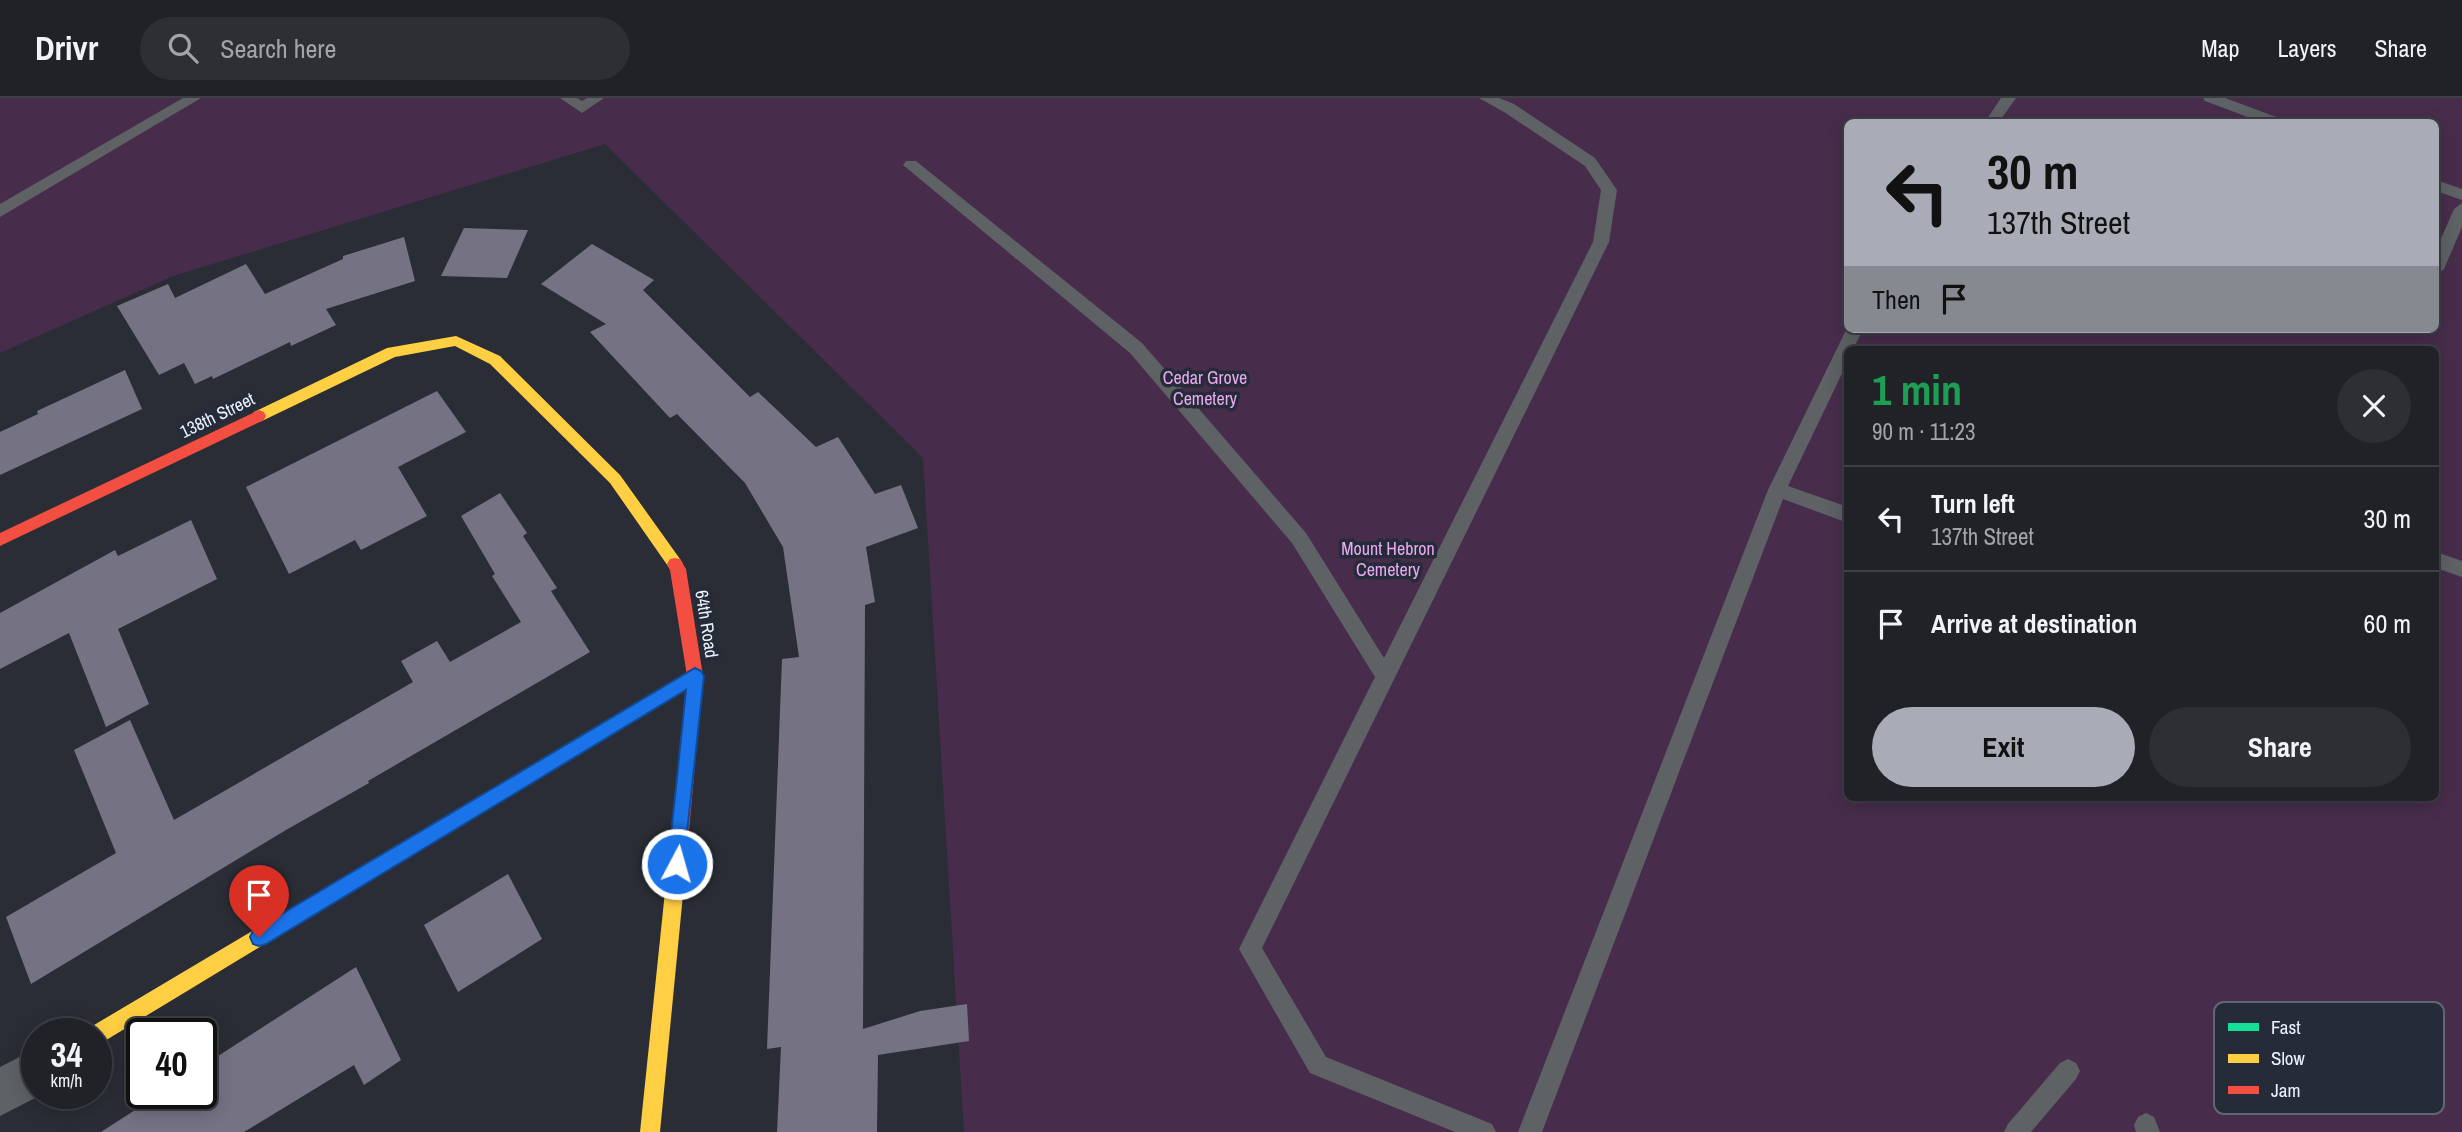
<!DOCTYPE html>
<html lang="en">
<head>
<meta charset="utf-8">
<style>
	:root { --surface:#202228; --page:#2d2f34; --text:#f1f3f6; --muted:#a2a4a8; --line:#3d3f45; --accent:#a9acb6 }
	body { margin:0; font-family:"Archivo Narrow",sans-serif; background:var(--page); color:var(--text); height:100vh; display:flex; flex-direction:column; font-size:26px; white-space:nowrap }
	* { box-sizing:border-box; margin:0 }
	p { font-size:23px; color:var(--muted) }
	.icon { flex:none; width:38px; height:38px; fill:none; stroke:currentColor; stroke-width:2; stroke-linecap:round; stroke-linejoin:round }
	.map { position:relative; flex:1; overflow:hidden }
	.sheet { position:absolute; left:1844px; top:248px; width:595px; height:455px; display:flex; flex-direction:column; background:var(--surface); border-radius:10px; box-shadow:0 4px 18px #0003,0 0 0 2px var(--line) }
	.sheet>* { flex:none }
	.guide { position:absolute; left:1844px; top:21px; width:595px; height:214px; border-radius:10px; box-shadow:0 4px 18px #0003,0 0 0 2px var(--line); background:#a9acb6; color:#111; overflow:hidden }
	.speed { position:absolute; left:21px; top:920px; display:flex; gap:14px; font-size:35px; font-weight:700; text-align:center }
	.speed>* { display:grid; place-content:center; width:91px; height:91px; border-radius:50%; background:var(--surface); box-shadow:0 4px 18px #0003,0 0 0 2px var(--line); line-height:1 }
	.speed small { font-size:18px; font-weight:400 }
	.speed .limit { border:4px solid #111; border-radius:10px; background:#fff; color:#111 }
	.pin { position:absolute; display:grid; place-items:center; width:60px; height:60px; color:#fff; margin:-72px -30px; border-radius:50% 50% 50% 0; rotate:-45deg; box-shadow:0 0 7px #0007 }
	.pin .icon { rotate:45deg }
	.me { position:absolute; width:77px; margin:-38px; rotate:6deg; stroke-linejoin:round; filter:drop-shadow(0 0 5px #0008) }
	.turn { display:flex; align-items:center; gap:24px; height:147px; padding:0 28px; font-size:32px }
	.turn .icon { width:91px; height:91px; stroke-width:2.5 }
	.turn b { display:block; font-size:49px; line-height:60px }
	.then { display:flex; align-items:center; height:66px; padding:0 28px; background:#0003; gap:14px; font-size:26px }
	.round { display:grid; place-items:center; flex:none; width:74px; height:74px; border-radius:37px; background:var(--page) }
	.head { display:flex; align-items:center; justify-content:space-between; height:119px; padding:0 28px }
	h1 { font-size:42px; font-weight:700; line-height:52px; color:#1e9e55 }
	.action { display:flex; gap:14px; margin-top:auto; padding:14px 28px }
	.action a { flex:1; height:80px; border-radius:42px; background:var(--accent); color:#111; font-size:28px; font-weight:700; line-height:80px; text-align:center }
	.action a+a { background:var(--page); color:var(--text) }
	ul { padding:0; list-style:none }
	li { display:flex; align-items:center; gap:21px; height:105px; padding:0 28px; border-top:2px solid var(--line) }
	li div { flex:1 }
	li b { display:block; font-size:26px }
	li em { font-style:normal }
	header { display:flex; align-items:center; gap:42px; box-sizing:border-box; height:98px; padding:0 35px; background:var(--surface); border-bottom:2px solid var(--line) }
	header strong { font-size:33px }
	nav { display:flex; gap:38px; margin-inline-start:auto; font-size:24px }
	.search { width:490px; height:63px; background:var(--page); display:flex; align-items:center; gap:18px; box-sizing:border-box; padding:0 24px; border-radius:38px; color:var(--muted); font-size:26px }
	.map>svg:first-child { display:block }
</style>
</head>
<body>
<header>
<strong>Drivr</strong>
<div class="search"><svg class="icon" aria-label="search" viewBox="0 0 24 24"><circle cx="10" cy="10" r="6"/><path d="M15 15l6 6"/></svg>Search here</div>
<nav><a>Map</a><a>Layers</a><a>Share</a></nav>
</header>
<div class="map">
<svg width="2462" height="1034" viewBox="0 0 2462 1034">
	<rect width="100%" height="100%" fill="#2a2d35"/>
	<!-- green -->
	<path fill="#472d4b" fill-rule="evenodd" d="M0 0H2462V1034H964L923 360 605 46 173 178 0 255ZM1848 24H2436V231H1848ZM1848 252H2436V700H1848Z"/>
	<!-- building -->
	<g fill="#757383">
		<polygon points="464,130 528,132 507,180 441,178"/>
		<polygon points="404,139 415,183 326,211 336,227 291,248 290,244 213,281 212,278 195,286 184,265 159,277 117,208 168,186 175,200 246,166 265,196 343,161 343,158"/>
		<polygon points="592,146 654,182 643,192 750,299 758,294 816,349 838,339 875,396 901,387 918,430 866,449 875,504 865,507 863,931 920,913 967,906 969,943 878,957 877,1034 777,1034 781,949 767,951 782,561 799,559 783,449 745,385 677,316 670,320 590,234 606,226 541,186"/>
		<polygon points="125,272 142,311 0,377 0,334 38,316 37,313"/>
		<polygon points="437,293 466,334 398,369 427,418 361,452 355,442 289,476 246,389"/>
		<polygon points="500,395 527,435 523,438 557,490 551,493 590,554 368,683 369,685 286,732 31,886 6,819 116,755 74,652 130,622 174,722 413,584 401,563 437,543 450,564 521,524 492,478 495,476 461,418"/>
		<polygon points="191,422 217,481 118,531 149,606 106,629 69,535 0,571 0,515 115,452 118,458"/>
		<polygon points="508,776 542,841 458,894 424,827"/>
		<polygon points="356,869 401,962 364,987 354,967 244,1034 101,1034 160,996 201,996 201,969"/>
	</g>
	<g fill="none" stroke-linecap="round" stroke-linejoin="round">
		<!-- lane -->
		<g fill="#5e6265" fill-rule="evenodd">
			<polygon points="183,0 201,0 0,119 0,106"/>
			<polygon points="560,0 577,0 582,3 587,0 604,0 582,15"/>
			<polygon points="1479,0 1499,0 1514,6 1595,60 1617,92 1609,144 1262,850 1326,959 1492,1026 1496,1034 1455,1034 1310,975 1239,851 1375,579 1292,445 1130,255 903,67 906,63 916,63 1142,245 1306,435 1384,560 1593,144 1601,92 1585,68 1504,14"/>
			<polygon points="2001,0 2016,0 1999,24 1985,24"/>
			<polygon points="2203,0 2225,0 2279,20 2282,24 2261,24 2205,3"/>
			<polygon points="2436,82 2462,91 2462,102 2436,93"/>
			<polygon points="2462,105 2462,129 2444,171 2436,177 2436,152 2454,111"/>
			<polygon points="1848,228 1848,231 1863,231 1853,252 1848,252 1848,263 1788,388 1848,409 1848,425 1783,401 1542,1034 1518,1034 1768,392"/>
			<polygon points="2436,454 2462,463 2462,479 2436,470"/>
			<polygon points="2068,961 2076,965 2080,973 2076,981 2031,1034 2004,1034 2008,1026 2060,965"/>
			<polygon points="2146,1015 2154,1019 2160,1034 2136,1034 2134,1027 2138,1019"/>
		</g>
		<!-- street -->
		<polygon fill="#5e6265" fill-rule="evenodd" points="37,950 37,996 43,996 0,1018 0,969"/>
		<!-- fast -->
		<polygon fill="#16e098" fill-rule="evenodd" points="695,571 701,573 703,578 701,583 578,656 572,659 566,656 564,651 566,646"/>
		<!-- slow -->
		<g fill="#ffcf43" fill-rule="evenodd">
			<polygon points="456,238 500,258 620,377 680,461 683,466 680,471 670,471 610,385 490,266 455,248 395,259 264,322 259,324 252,318 254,314 387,250"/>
			<polygon points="572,643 578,646 580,651 578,656 103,944 96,946 96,936 87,936 89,930"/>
			<polygon points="678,747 684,749 687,755 660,1034 640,1034 669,755 672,749"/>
		</g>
		<!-- jam -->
		<g fill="#f24e42" fill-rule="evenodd">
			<polygon points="259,312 264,314 266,318 264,322 0,448 0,435"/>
			<polygon points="675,460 680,461 686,471 703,578 687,755 684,761 678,763 672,761 669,755 687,578 670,472 667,466 670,461"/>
		</g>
	</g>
	<!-- route -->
	<polygon fill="#1a73e8" stroke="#114b97" stroke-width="2" points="695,570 701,573 704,578 683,772 677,774 671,772 668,766 686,592 266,846 259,848 253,846 250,839 253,833"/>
	<g text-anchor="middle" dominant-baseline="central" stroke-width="7" stroke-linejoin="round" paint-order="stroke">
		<!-- park labels -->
		<g font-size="18" fill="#eaa9f0" stroke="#252b39">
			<text x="1205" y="279">Cedar Grove<tspan x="1205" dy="21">Cemetery</tspan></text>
			<text x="1388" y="450">Mount Hebron<tspan x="1388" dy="21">Cemetery</tspan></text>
		</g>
		<!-- street labels -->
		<g font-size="18" fill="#edf1fb" stroke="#252b39">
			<text transform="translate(217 317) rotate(-26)">138th Street</text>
			<text transform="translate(707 526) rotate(81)">64th Road</text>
		</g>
	</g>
	<!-- legend -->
	<rect x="2214" y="904" width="230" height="112" rx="10" fill="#252b39" stroke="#616673" stroke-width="2"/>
	<rect x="2228" y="925" width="31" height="8" fill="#16e098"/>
	<rect x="2228" y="956" width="31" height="9" fill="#ffcf43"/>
	<rect x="2228" y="988" width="31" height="8" fill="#f24e42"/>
	<g font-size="19" fill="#edf1fb">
		<text x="2271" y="936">Fast</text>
		<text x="2271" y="967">Slow</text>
		<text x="2271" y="999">Jam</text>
	</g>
</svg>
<div class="speed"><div>34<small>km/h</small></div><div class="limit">40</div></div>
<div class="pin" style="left:259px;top:839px;background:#d93025"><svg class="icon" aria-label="arrive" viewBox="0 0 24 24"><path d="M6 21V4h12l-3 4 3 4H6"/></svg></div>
<svg class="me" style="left:677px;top:766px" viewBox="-20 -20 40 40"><circle r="17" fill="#1a73e8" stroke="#fff" stroke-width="3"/><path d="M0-11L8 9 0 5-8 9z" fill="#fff"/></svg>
<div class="guide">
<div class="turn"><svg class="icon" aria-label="left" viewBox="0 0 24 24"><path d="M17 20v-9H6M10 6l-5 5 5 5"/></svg><div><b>30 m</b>137th Street</div></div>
<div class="then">Then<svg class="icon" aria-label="arrive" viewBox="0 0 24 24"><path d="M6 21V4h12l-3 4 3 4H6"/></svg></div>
</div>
<section class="sheet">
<div class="head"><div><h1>1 min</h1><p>90 m · 11:23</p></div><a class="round"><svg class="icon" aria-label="close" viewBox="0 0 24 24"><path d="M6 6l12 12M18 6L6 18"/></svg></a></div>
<ul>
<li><svg class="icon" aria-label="left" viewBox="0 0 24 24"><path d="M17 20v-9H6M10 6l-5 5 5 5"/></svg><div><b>Turn left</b><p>137th Street</p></div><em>30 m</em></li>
<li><svg class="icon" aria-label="arrive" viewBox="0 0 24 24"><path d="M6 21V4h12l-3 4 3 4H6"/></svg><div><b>Arrive at destination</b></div><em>60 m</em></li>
</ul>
<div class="action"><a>Exit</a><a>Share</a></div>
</section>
</div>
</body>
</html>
